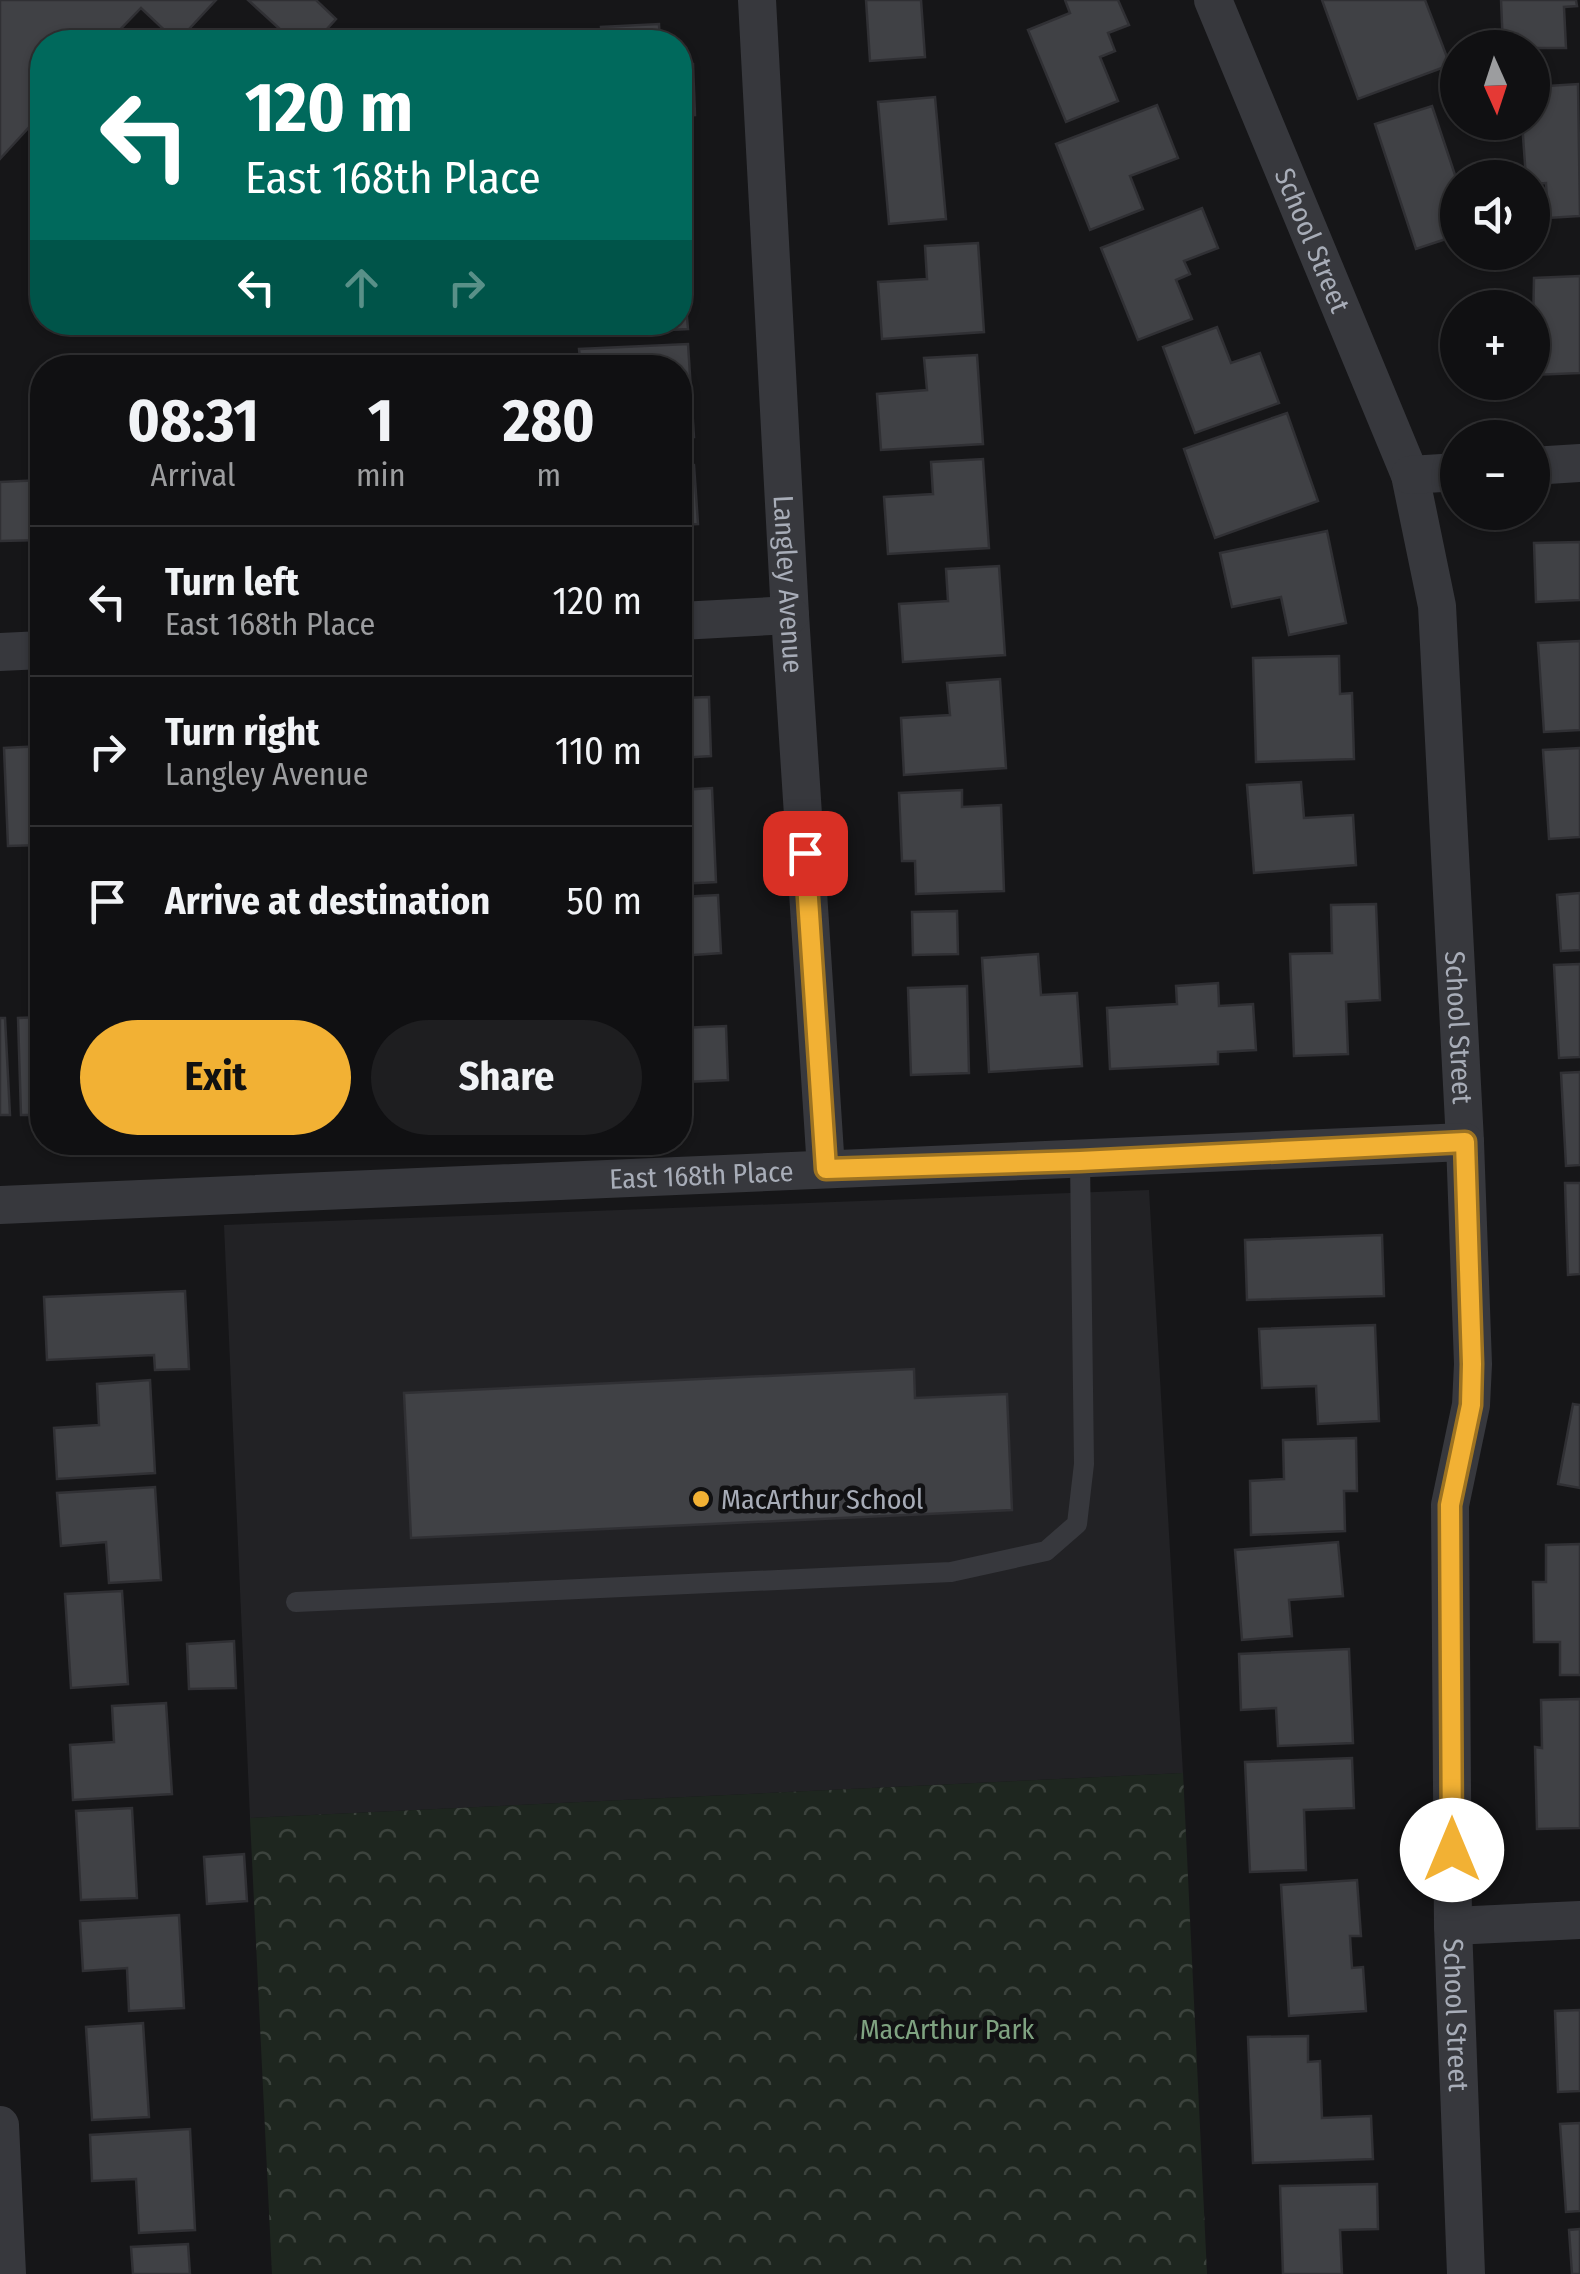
<!DOCTYPE html>
<html lang="en">
<head>
<meta charset="utf-8">
<style>
	:root { --surface:#101012; --page:#1e1e20; --text:#f1f3f6; --muted:#9c9d9f; --line:#303032; --accent:#f2b134 }
	body { margin:0; font-family:"Fira Sans Condensed",sans-serif; background:var(--page); color:var(--text); height:100vh; display:flex; flex-direction:column; font-size:38px; white-space:nowrap }
	* { box-sizing:border-box; margin:0 }
	p { font-size:32px; color:var(--muted) }
	.icon { flex:none; width:55px; height:55px; fill:none; stroke:currentColor; stroke-width:2; stroke-linecap:round; stroke-linejoin:round }
	.map { position:relative; flex:1; overflow:hidden }
	.side { position:absolute; left:30px; top:355px; width:662px; height:800px; display:flex; flex-direction:column; background:var(--surface); border-radius:40px; box-shadow:0 2px 8px #0004,0 0 0 2px var(--line) }
	.side>* { flex:none }
	.top-card { position:absolute; left:30px; top:30px; width:662px; height:305px; border-radius:40px; box-shadow:0 2px 8px #0004,0 0 0 2px var(--line); background:#00695c; color:#fff; overflow:hidden }
	.needle { width:65px; rotate:177deg }
	.controls { position:absolute; left:1440px; top:30px; display:grid; gap:20px }
	.controls a { display:grid; place-items:center; width:110px; height:110px; border-radius:50%; background:var(--surface); box-shadow:0 2px 8px #0004,0 0 0 2px var(--line); font-size:50px }
	.pin { position:absolute; display:grid; place-items:center; width:85px; height:85px; color:#fff; margin:-42px; border-radius:20px; box-shadow:0 5px 15px #0006 }
	.me { position:absolute; width:110px; margin:-55px; rotate:0deg; stroke-linejoin:round; filter:drop-shadow(0 0 8px #0008) }
	.turn { display:flex; align-items:center; gap:35px; height:210px; padding:0 50px; font-size:45px }
	.turn .icon { width:130px; height:130px; stroke-width:2.5 }
	.turn b { display:block; font-size:70px; line-height:85px }
	.lanes { display:flex; align-items:center; height:95px; padding:0 50px; background:#0003; justify-content:center; gap:50px; direction:ltr }
	.lanes .off { opacity:.35 }
	.eta { display:flex; justify-content:space-evenly; align-items:center; height:170px; text-align:center }
	.eta b { font-size:60px; font-weight:700; line-height:70px }
	.action { display:flex; gap:20px; margin-top:auto; padding:20px 50px }
	.action a { flex:1; height:115px; border-radius:60px; background:var(--accent); color:#111; font-size:40px; font-weight:700; line-height:115px; text-align:center }
	.action a+a { background:var(--page); color:var(--text) }
	ul { padding:0; list-style:none }
	li { display:flex; align-items:center; gap:30px; height:150px; padding:0 50px; border-top:2px solid var(--line) }
	li div { flex:1 }
	li b { display:block; font-size:38px }
	li em { font-style:normal }
	.map>svg:first-child { display:block }
</style>
</head>
<body>
<div class="map">
<svg width="1580" height="2274" viewBox="0 0 1580 2274">
	<defs>
		<pattern id="forest-crowns" width="20" height="18" patternUnits="userSpaceOnUse" patternTransform="scale(2.5)"><rect width="20" height="18" fill="#1e261f"/><path d="M2 6a3 3 0 1 1 6 0M12 15a3 3 0 1 1 6 0" fill="none" stroke="#3c433d"/></pattern>
	</defs>
	<rect width="100%" height="100%" fill="#161618"/>
	<!-- built -->
	<polygon fill="#222225" points="1149,1190 1183,1773 250,1818 224,1225"/>
	<!-- forest -->
	<polygon fill="url(#forest-crowns)" points="1183,1773 1207,2274 272,2274 250,1818"/>
	<!-- building -->
	<g fill="#404145" stroke="#303034" stroke-width="2.5">
		<polygon points="0,0 216,0 177,42 141,8 108,42 42,42 42,113 0,159"/>
		<polygon points="248,0 316,0 336,19 315,42 294,42"/>
		<polygon points="866,0 921,0 925,57 870,61"/>
		<polygon points="1065,0 1118,0 1129,25 1108,33 1115,51 1100,57 1118,101 1066,122 1028,30 1070,13"/>
		<polygon points="1322,0 1425,0 1450,65 1358,99"/>
		<polygon points="1501,0 1576,0 1577,6 1564,7 1566,48 1503,48"/>
		<polygon points="659,24 660,42 602,42 601,27"/>
		<polygon points="680,64 693,64 695,115 680,116"/>
		<polygon points="1578,84 1580,216 1548,218 1546,183 1532,184 1532,178 1526,178 1522,122 1532,122 1532,87"/>
		<polygon points="935,97 946,219 889,224 878,102"/>
		<polygon points="1157,105 1178,158 1130,176 1143,209 1090,230 1056,144"/>
		<polygon points="1432,106 1458,184 1458,235 1416,249 1375,124"/>
		<polygon points="680,171 685,223 680,223"/>
		<polygon points="1202,208 1218,248 1184,261 1190,274 1176,280 1192,319 1138,340 1101,248"/>
		<polygon points="680,235 688,329 632,332 631,322 680,322"/>
		<polygon points="978,243 984,332 882,339 878,282 927,279 925,246"/>
		<polygon points="1580,276 1580,373 1532,375 1534,278"/>
		<polygon points="1217,327 1231,363 1260,353 1279,403 1195,433 1163,347"/>
		<polygon points="688,344 694,437 680,438 680,368 581,368 579,349"/>
		<polygon points="977,355 983,444 881,450 877,394 927,390 924,358"/>
		<polygon points="1287,413 1318,501 1215,538 1184,449"/>
		<polygon points="983,459 989,548 888,554 884,497 933,494 931,462"/>
		<polygon points="694,465 698,524 680,525 680,466"/>
		<polygon points="42,480 42,540 0,541 0,482"/>
		<polygon points="1327,531 1346,623 1289,635 1281,597 1232,607 1220,553"/>
		<polygon points="1580,542 1580,600 1536,602 1534,543"/>
		<polygon points="999,566 1005,655 903,662 899,604 948,601 946,569"/>
		<polygon points="1580,641 1580,730 1544,732 1538,643"/>
		<polygon points="1339,656 1340,694 1352,693 1354,759 1256,762 1253,658"/>
		<polygon points="1000,679 1006,768 904,775 901,718 950,715 947,683"/>
		<polygon points="709,697 711,756 680,758 680,698"/>
		<polygon points="42,746 42,845 8,846 4,748"/>
		<polygon points="1580,748 1580,837 1549,839 1543,750"/>
		<polygon points="1301,782 1304,818 1353,815 1356,865 1254,873 1247,785"/>
		<polygon points="712,788 716,882 680,884 680,790"/>
		<polygon points="962,790 962,807 1001,805 1004,891 916,894 915,861 902,861 899,793"/>
		<polygon points="1580,893 1580,950 1561,951 1557,895"/>
		<polygon points="718,895 721,953 680,956 680,897"/>
		<polygon points="1376,904 1380,1000 1346,1002 1348,1054 1294,1056 1290,954 1332,953 1331,905"/>
		<polygon points="957,911 958,954 913,955 912,912"/>
		<polygon points="1038,954 1041,995 1077,993 1082,1066 989,1072 982,958"/>
		<polygon points="1580,964 1580,1057 1559,1058 1554,965"/>
		<polygon points="1218,983 1219,1006 1253,1004 1256,1050 1218,1052 1218,1064 1110,1069 1107,1008 1177,1004 1176,986"/>
		<polygon points="967,986 969,1073 911,1075 908,988"/>
		<polygon points="42,1017 42,1115 21,1115 18,1018"/>
		<polygon points="0,1018 5,1018 10,1115 0,1115"/>
		<polygon points="726,1026 728,1080 686,1082 686,1086 680,1087 680,1028"/>
		<polygon points="1580,1072 1580,1165 1566,1166 1561,1073"/>
		<polygon points="1565,1183 1580,1183 1580,1274 1568,1275"/>
		<polygon points="1382,1235 1384,1296 1247,1300 1245,1240"/>
		<polygon points="185,1291 189,1369 155,1370 154,1355 47,1360 44,1297"/>
		<polygon points="1375,1325 1379,1421 1318,1424 1316,1386 1262,1388 1259,1329"/>
		<polygon points="914,1369 915,1398 1007,1394 1012,1510 411,1538 404,1393"/>
		<polygon points="150,1380 155,1473 57,1479 54,1428 99,1425 97,1384"/>
		<polygon points="1573,1404 1580,1405 1580,1488 1558,1484"/>
		<polygon points="1356,1438 1357,1491 1344,1491 1345,1531 1251,1535 1250,1481 1284,1479 1283,1440"/>
		<polygon points="155,1487 161,1580 109,1583 106,1542 61,1546 57,1493"/>
		<polygon points="1338,1542 1343,1596 1289,1600 1292,1636 1242,1640 1235,1550"/>
		<polygon points="1580,1544 1580,1675 1560,1675 1560,1642 1534,1642 1533,1582 1546,1582 1546,1545"/>
		<polygon points="122,1591 128,1684 71,1688 65,1594"/>
		<polygon points="234,1641 236,1688 189,1689 187,1644"/>
		<polygon points="1349,1649 1353,1743 1278,1746 1276,1708 1241,1710 1239,1654"/>
		<polygon points="1580,1699 1580,1828 1537,1829 1535,1747 1542,1748 1541,1700"/>
		<polygon points="166,1703 172,1794 73,1800 70,1745 114,1742 112,1706"/>
		<polygon points="1352,1758 1354,1808 1304,1810 1306,1870 1250,1872 1245,1762"/>
		<polygon points="132,1808 137,1898 81,1900 76,1811"/>
		<polygon points="244,1854 247,1901 207,1904 204,1857"/>
		<polygon points="1357,1880 1361,1936 1350,1936 1352,1968 1363,1967 1366,2011 1289,2016 1281,1885"/>
		<polygon points="179,1915 184,2008 129,2011 127,1968 83,1971 80,1921"/>
		<polygon points="1580,2010 1580,2091 1558,2092 1555,2011"/>
		<polygon points="143,2023 149,2117 92,2120 86,2027"/>
		<polygon points="1308,2036 1308,2062 1320,2061 1322,2118 1371,2116 1373,2159 1253,2163 1248,2037"/>
		<polygon points="1580,2123 1580,2211 1566,2212 1560,2124"/>
		<polygon points="190,2129 195,2230 139,2233 136,2179 92,2181 90,2135"/>
		<polygon points="1377,2184 1378,2229 1340,2230 1342,2274 1283,2274 1280,2186"/>
		<polygon points="1580,2229 1580,2274 1572,2274 1569,2230"/>
		<polygon points="188,2244 190,2274 133,2274 131,2247"/>
	</g>
	<g fill="none" stroke-linecap="round" stroke-linejoin="round">
		<!-- lane -->
		<polyline stroke="#37383d" stroke-width="20" points="296,1602 951,1572 1046,1551 1077,1524 1084,1464 1080,1161"/>
		<!-- street -->
		<g stroke="#37383d" stroke-width="38">
			<path id="s1" d="M757 0 790 615 826 1169"/>
			<path id="s2" d="M1213 0 1410 475 1437 606 1465 1142 1473 1364 1471 1405 1450 1505 1453 1926 1466 2274"/>
			<polyline points="1532,466 1580,463"/>
			<polyline points="1410,475 1458,472"/>
			<polyline points="680,621 790,615"/>
			<polyline points="0,652 42,650"/>
			<path id="s3" d="M0 1205 1465 1142"/>
			<polyline points="1453,1926 1580,1920"/>
			<polyline points="0,2125 7,2274"/>
		</g>
	</g>
	<g fill="none" stroke-linecap="round" stroke-linejoin="round">
		<defs>
			<polyline id="route" points="805,853 826,1169 1080,1161 1465,1142 1472,1364 1471,1405 1450,1505 1452,1850"/>
		</defs>
		<!-- route casing -->
		<use href="#route" stroke="#9d7322" stroke-width="25"/>
		<!-- route -->
		<use href="#route" stroke="#f2b134" stroke-width="18"/>
	</g>
	<!-- markers -->
	<circle fill="#f2b134" stroke="#111113" stroke-width="4" cx="701" cy="1499" r="10"/>
	<g text-anchor="middle" dominant-baseline="central" stroke-width="9" stroke-linejoin="round" paint-order="stroke">
		<!-- street labels -->
		<g font-size="28" fill="#a8adb8" stroke="#111113">
			<text stroke="none"><textPath href="#s2" startOffset="260">School Street</textPath></text>
			<text stroke="none"><textPath href="#s1" startOffset="585">Langley Avenue</textPath></text>
			<text stroke="none"><textPath href="#s2" startOffset="1070">School Street</textPath></text>
			<text stroke="none"><textPath href="#s3" startOffset="702">East 168th Place</textPath></text>
			<text stroke="none"><textPath href="#s2" startOffset="2060">School Street</textPath></text>
		</g>
		<!-- poi labels -->
		<g font-size="28" fill="#a8adb8" stroke="#111113" text-anchor="start">
			<text x="721" y="1499">MacArthur School</text>
		</g>
		<!-- park labels -->
		<g font-size="28" fill="#7fa381" stroke="#111113">
			<text x="947" y="2029">MacArthur Park</text>
		</g>
	</g>
</svg>
<div class="controls">
<a><svg class="needle" viewBox="-14 -14 28 28"><path d="M0-13l5 13h-10z" fill="#e53935"/><path d="M0 13l5-13h-10z" fill="#9c9d9f"/></svg></a>
<a><svg class="icon" aria-label="sound" viewBox="0 0 24 24"><path d="M4 9h4l5-4v14l-5-4H4zM17 9q2 3 0 6"/></svg></a>
<a>+</a>
<a>−</a>
</div>
<div class="pin" style="left:805px;top:853px;background:#d93025"><svg class="icon" aria-label="arrive" viewBox="0 0 24 24"><path d="M6 21V4h12l-3 4 3 4H6"/></svg></div>
<svg class="me" style="left:1452px;top:1850px" viewBox="-20 -20 40 40"><circle r="19" fill="#fff"/><path d="M0-13L10 11 0 6-10 11z" fill="#f2b134"/></svg>
<div class="top-card">
<div class="turn"><svg class="icon" aria-label="left" viewBox="0 0 24 24"><path d="M17 20v-9H6M10 6l-5 5 5 5"/></svg><div><b>120 m</b>East 168th Place</div></div>
<div class="lanes"><svg class="icon" aria-label="left" viewBox="0 0 24 24"><path d="M17 20v-9H6M10 6l-5 5 5 5"/></svg><svg class="icon off" aria-label="ahead" viewBox="0 0 24 24"><path d="M12 20V5M6 11l6-6 6 6"/></svg><svg class="icon off" aria-label="right" viewBox="0 0 24 24"><path d="M7 20v-9h11M14 6l5 5-5 5"/></svg></div>
</div>
<section class="side">
<div class="eta">
<div><b>08:31</b><p>Arrival</p></div>
<div><b>1</b><p>min</p></div>
<div><b>280</b><p>m</p></div>
</div>
<ul>
<li><svg class="icon" aria-label="left" viewBox="0 0 24 24"><path d="M17 20v-9H6M10 6l-5 5 5 5"/></svg><div><b>Turn left</b><p>East 168th Place</p></div><em>120 m</em></li>
<li><svg class="icon" aria-label="right" viewBox="0 0 24 24"><path d="M7 20v-9h11M14 6l5 5-5 5"/></svg><div><b>Turn right</b><p>Langley Avenue</p></div><em>110 m</em></li>
<li><svg class="icon" aria-label="arrive" viewBox="0 0 24 24"><path d="M6 21V4h12l-3 4 3 4H6"/></svg><div><b>Arrive at destination</b></div><em>50 m</em></li>
</ul>
<div class="action"><a>Exit</a><a>Share</a></div>
</section>
</div>
</body>
</html>
